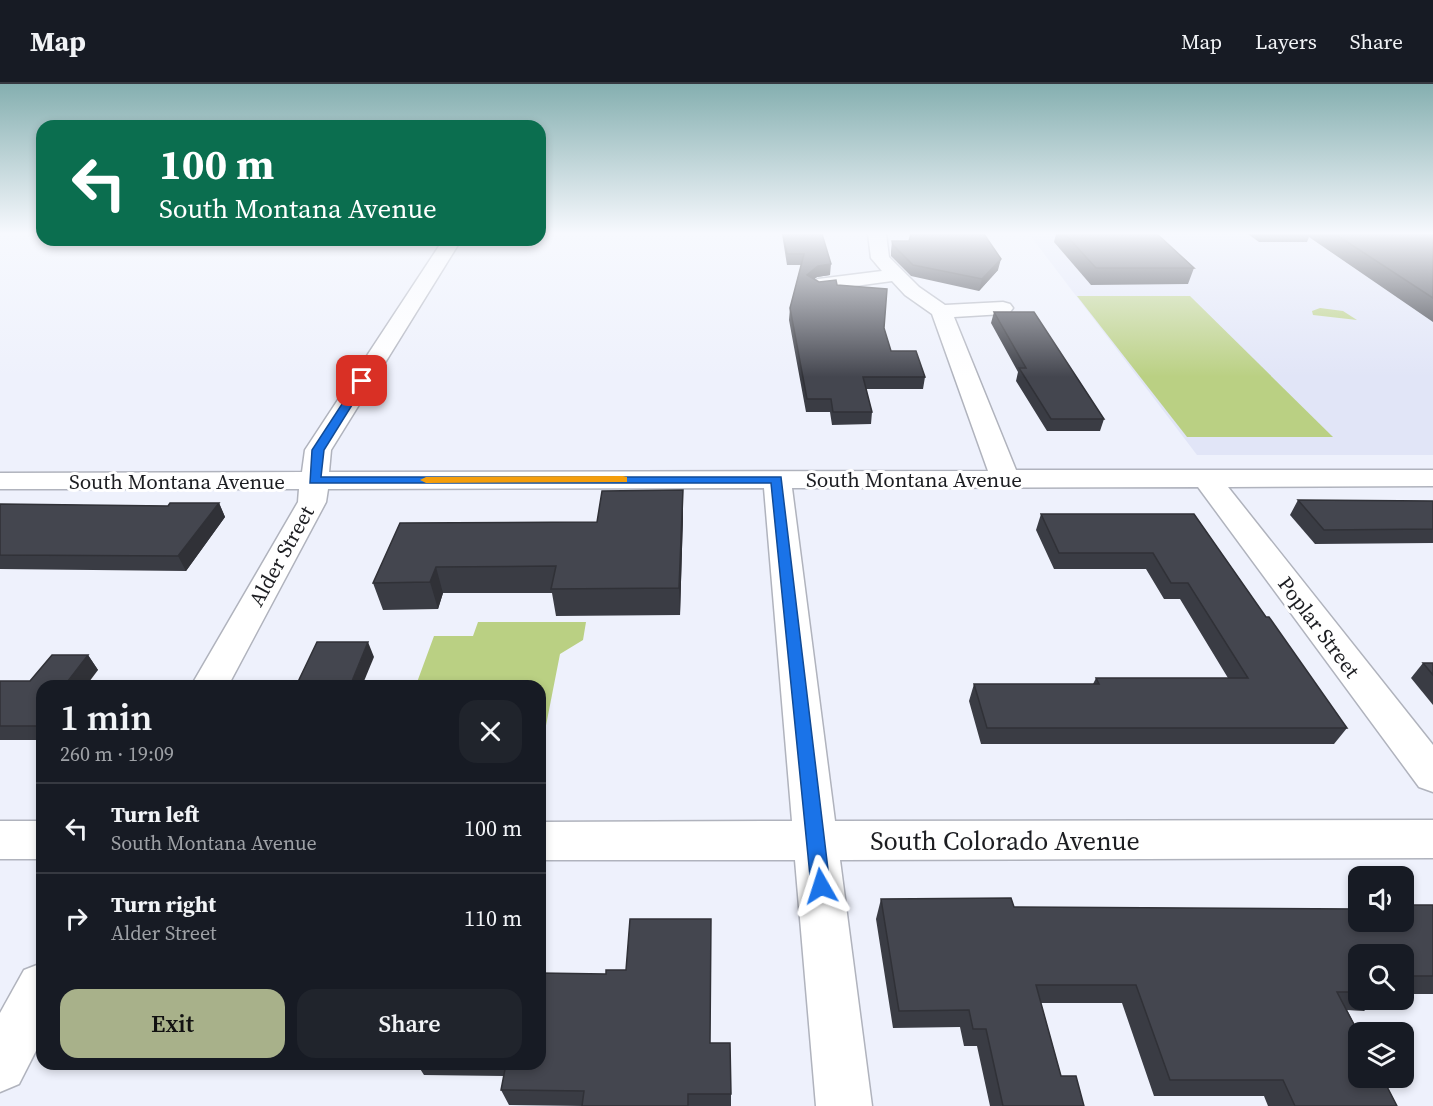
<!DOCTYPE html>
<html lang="en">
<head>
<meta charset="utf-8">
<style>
	:root { --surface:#171b24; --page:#20242c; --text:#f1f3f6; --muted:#9ea1a6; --line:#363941; --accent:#a8b18a }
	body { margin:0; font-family:"Source Serif 4",serif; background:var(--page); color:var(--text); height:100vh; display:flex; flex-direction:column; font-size:22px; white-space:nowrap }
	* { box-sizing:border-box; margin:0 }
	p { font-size:20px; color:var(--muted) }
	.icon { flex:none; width:33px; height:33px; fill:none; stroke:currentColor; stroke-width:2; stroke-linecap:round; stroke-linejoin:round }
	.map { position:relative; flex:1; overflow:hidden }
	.sheet { position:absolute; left:36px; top:596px; width:510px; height:390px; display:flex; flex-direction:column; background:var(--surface); border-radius:18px; box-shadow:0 3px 9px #0003 }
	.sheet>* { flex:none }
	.banner { position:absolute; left:36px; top:36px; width:510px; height:126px; border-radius:18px; box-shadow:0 3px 9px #0003; background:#0b6e4f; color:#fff; overflow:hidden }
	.tools { position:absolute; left:1348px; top:782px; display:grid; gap:12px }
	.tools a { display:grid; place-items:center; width:66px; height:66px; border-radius:12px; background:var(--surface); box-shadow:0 3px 9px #0003; font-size:30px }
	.pin { position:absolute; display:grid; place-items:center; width:51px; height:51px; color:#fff; margin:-26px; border-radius:12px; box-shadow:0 3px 9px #0006 }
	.me { position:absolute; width:66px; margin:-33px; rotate:354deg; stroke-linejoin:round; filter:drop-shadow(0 0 4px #0008) }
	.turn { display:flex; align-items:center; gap:21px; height:126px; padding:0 24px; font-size:27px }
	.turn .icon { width:78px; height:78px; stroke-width:2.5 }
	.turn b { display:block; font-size:42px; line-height:51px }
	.round { display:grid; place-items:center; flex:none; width:63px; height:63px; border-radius:18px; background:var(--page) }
	.head { display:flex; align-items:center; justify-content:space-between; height:102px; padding:0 24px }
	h1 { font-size:36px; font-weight:600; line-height:45px }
	.cta { display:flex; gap:12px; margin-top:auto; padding:12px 24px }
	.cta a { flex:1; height:69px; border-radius:18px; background:var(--accent); color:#111; font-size:24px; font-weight:600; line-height:69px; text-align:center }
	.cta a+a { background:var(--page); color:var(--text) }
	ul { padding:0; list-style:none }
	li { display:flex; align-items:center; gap:18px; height:90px; padding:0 24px; border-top:2px solid var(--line) }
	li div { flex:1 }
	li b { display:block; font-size:22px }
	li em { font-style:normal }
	header { display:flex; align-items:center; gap:36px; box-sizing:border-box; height:84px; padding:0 30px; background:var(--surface); border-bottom:2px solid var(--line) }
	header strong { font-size:28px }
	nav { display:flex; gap:33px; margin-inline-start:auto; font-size:21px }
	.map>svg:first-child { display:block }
</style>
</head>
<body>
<header>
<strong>Map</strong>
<nav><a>Map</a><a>Layers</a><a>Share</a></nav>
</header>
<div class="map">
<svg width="1433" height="1022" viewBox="0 0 1433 1022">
	<rect width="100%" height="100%" fill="#eef1fc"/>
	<!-- built -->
	<polygon fill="#e1e5f7" points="1029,150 1433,150 1433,371 1197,371"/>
	<!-- green -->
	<g fill="#bad083">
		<polygon points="1077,212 1190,212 1333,353 1187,353"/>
		<polygon points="1320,224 1343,227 1357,236 1313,231 1312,227"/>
		<polygon points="478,538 586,538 583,556 560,570 540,672 540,602 416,601 434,552 473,552"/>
	</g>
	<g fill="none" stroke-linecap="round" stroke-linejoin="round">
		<defs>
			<g id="minor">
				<polygon points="868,150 886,150 889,173 919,203 945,221 1003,218 1010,220 1013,224 1010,228 1003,230 954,233 1016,386 1433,386 1433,402 1228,403 1433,661 1433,708 1419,703 1198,403 792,404 835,737 1433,736 1433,774 840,776 872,1022 816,1022 795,776 540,776 540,738 792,737 764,404 328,405 326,418 228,602 191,602 298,418 299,405 0,405 0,389 302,388 305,366 443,156 461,156 331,366 329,388 988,387 932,230 905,211 892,197 818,207 808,201 818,195 882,187 871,174"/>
				<rect x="0" y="737" width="42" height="38"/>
				<polygon points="42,879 42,955 19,1000 0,1008 0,929 24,886"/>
			</g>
		</defs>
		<!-- minor casing -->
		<use href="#minor" stroke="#b0b3bd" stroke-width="3"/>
		<!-- minor -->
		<use href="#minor" fill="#fff" fill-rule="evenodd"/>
	</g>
	<!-- wall -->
	<g fill="#3a3c44">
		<polygon points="782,150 822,150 830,191 817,193 814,195 819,198 837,201 884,244 891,267 925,293 923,305 866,305 872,328 871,340 832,341 830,328 806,328 789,236 790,224 801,181 787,181"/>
		<polygon points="1056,150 1157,150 1194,184 1188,200 1091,201 1054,158"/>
		<polygon points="1248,150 1433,150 1433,238 1309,153 1307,158 1259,158"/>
		<polygon points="892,157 998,186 979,207 911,192 891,172 891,167"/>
		<polygon points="994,228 1104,335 1100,347 1047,347 1016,297 1018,288 991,239"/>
		<polygon points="683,406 683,432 680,531 556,532 552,509 443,509 438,525 383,526 373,499 597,438"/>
		<polygon points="1298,416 1433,417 1433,459 1315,460 1290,431"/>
		<polygon points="219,419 225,433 186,487 0,485 0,420 168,422"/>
		<polygon points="1041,430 1194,430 1266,533 1347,644 1334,660 981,660 969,617 974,600 1093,600 1096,594 1228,594 1180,515 1164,515 1146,485 1054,485 1036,446"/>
		<polygon points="88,571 98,586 42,602 42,656 0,656 0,597 30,597"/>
		<polygon points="1423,579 1433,579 1433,621 1411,594"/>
		<polygon points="881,815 1014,823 1359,837 1433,821 1433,910 1404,910 1404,870 1359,870 1359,915 1378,915 1364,927 1347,926 1397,1022 1268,1022 1264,1012 1154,1012 1122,919 1041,919 1061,992 1084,1022 990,1022 977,962 964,962 960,943 893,944 876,835"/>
		<polygon points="710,959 731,1010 731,1022 582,1022 509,1021 501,1006 504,992 424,991 417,980 540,980"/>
	</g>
	<!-- shaded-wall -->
	<g fill="#303137">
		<polygon points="1001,175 998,186 979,207 982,195"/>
		<polygon points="831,180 830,191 817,193 806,202 807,191 818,182"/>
		<polygon points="683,406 683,432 680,531 679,504"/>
		<polygon points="219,419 225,433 186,487 178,472"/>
		<polygon points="436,483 443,509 438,525 430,498"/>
		<polygon points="368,558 374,573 362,602 350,602"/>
		<polygon points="88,571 98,586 86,602 68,597"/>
	</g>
	<!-- building -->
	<g fill="#44464f" stroke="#303137" stroke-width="1.5">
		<polygon points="783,150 822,150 831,180 818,182 807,191 819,198 836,196 837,201 887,205 884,244 891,267 916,267 925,293 863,293 872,328 833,328 831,315 807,315 790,224 804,170 787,170"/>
		<polygon points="911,150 984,150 1001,175 982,195 913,181 893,161 892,157 909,157"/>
		<polygon points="1065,150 1157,150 1194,184 1096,184"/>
		<polygon points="1335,150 1433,150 1433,214"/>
		<polygon points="994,228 1034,228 1104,335 1051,335 1019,284 1026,284"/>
		<polygon points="683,406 679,504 551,505 556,482 436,483 430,498 373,499 400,439 597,438 602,407"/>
		<polygon points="1298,416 1433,417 1433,445 1324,446"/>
		<polygon points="170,419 219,419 178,472 0,471 0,420 168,422"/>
		<polygon points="1041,430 1194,430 1266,533 1269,533 1347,644 987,644 974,600 1099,600 1096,594 1248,594 1188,499 1171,499 1153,469 1059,469"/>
		<polygon points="317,558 368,558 350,602 296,602"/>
		<polygon points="52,571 88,571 68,597 142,597 139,602 42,602 42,642 0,642 0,597 30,597"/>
		<polygon points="1423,579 1433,579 1433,591"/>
		<polygon points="1011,814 1014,823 1359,825 1359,837 1404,837 1404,821 1433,821 1433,892 1404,892 1404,870 1359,870 1359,908 1337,908 1359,950 1359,993 1382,993 1397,1022 1295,1022 1283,996 1170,996 1136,901 1036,901 1061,992 1076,992 1084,1022 1003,1022 986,945 973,945 969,926 899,927 881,815"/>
		<polygon points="630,835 711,835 710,959 730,959 731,1010 688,1010 688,1022 582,1022 584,1007 501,1006 506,980 540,980 540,889 606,890 606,886 626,886"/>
	</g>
	<!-- sky -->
	<linearGradient id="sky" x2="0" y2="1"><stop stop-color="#85afb0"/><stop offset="0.51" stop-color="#f7f9fe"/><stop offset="1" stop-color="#f7f9fe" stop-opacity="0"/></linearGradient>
	<rect width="1433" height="293" fill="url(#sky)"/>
	<!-- route -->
	<polygon fill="#1a73e8" stroke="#114b97" stroke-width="1.5" points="362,294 367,297 324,366 321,393 781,393 830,802 827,808 821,811 814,808 811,802 771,399 310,399 312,366 357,297"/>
	<!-- slow -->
	<polygon fill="#f59e0b" points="623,392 627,393 627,398 426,399 420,396 426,393"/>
	<g text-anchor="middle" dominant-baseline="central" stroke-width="6" stroke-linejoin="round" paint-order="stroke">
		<!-- street labels -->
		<g font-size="21" fill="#1c1d21" stroke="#fff">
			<text x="914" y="395">South Montana Avenue</text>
			<text x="177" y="397">South Montana Avenue</text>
			<text transform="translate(281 472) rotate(-61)">Alder Street</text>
			<text transform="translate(1319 543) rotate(53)">Poplar Street</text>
		</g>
		<!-- near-street labels -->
		<g font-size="26" fill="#1c1d21" stroke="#fff">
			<text x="1005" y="757">South Colorado Avenue</text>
		</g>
	</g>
</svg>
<div class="tools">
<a><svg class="icon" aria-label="sound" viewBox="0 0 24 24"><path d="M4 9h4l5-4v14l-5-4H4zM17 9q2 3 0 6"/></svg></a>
<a><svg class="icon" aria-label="search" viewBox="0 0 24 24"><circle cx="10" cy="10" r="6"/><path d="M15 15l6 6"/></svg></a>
<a><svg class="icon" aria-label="layers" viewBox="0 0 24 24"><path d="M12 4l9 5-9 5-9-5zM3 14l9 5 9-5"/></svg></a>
</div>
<div class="pin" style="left:362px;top:297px;background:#d93025"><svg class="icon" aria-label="arrive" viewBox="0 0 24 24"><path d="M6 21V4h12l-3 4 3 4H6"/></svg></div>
<svg class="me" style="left:821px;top:802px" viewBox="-20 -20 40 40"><path d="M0-17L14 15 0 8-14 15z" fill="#1a73e8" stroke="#fff" stroke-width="4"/></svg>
<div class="banner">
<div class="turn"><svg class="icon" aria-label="left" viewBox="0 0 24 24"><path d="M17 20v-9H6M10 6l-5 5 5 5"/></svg><div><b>100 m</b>South Montana Avenue</div></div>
</div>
<section class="sheet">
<div class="head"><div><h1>1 min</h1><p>260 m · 19:09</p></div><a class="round"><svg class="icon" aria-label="close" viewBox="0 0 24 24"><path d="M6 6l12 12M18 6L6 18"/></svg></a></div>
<ul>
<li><svg class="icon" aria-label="left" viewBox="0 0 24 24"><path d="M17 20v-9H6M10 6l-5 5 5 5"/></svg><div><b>Turn left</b><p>South Montana Avenue</p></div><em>100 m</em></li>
<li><svg class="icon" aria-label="right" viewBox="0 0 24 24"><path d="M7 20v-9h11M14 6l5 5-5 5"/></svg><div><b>Turn right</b><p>Alder Street</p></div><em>110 m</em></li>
</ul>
<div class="cta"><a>Exit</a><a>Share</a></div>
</section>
</div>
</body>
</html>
